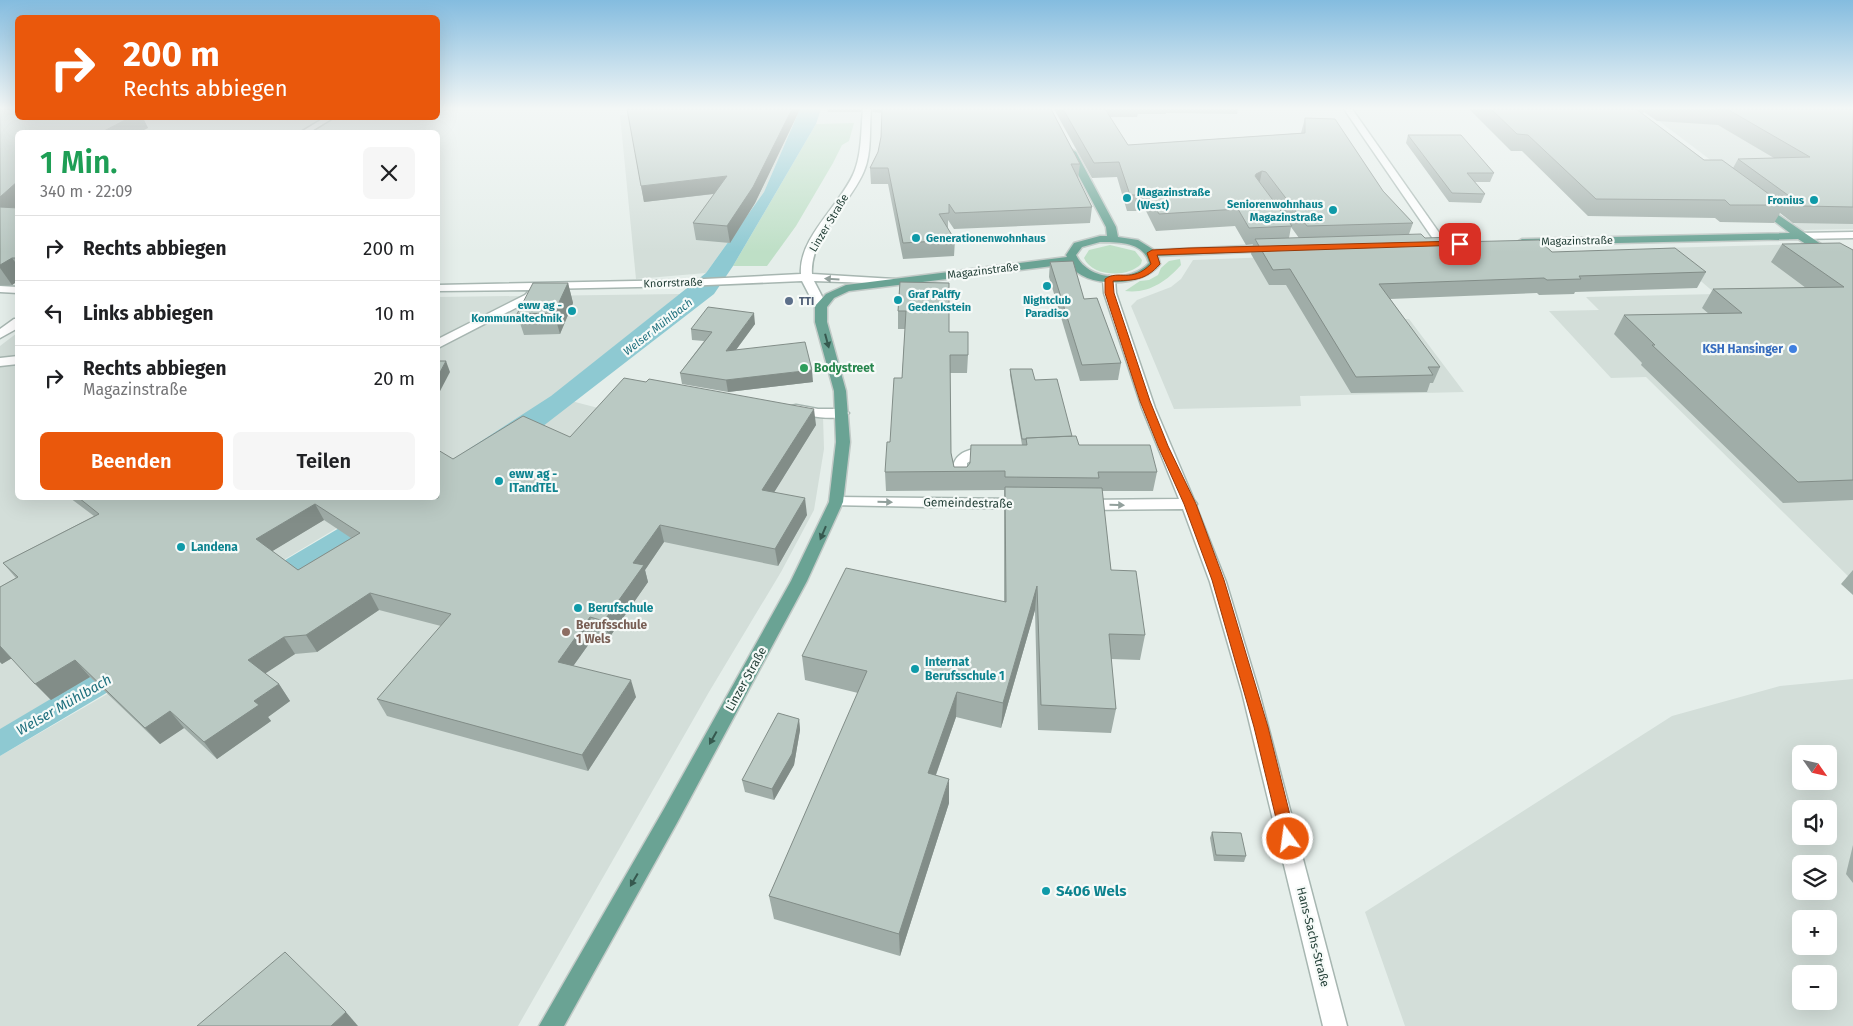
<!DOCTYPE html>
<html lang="de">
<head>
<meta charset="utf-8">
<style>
	:root { --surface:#fff; --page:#f6f6f6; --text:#202124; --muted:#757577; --line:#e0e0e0; --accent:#ea580c }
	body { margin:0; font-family:"Fira Sans",sans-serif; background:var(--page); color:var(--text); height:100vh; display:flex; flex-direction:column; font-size:19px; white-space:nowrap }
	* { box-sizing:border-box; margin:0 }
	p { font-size:16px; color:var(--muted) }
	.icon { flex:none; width:28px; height:28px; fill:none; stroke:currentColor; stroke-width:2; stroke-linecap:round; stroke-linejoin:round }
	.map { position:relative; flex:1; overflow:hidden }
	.details { position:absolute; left:15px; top:130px; width:425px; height:370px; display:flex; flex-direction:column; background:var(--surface); border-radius:8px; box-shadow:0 5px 20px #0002 }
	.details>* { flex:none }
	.top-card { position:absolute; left:15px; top:15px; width:425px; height:105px; border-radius:8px; box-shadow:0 5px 20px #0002; background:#ea580c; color:#fff; overflow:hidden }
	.needle { width:32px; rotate:124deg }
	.controls { position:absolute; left:1792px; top:745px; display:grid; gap:10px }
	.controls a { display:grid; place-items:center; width:45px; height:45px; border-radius:8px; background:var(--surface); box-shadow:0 5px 20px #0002; font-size:25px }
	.pin { position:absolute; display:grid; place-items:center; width:42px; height:42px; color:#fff; margin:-21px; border-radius:10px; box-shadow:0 2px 8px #0006 }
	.me { position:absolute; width:55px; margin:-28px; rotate:346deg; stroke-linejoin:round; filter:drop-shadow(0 0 4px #0008) }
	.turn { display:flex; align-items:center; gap:18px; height:105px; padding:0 25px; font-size:22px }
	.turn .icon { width:65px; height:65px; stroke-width:2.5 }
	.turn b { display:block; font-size:35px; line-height:42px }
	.round { display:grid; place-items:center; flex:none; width:52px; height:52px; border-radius:8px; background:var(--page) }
	.summary { display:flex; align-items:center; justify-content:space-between; height:85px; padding:0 25px }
	h1 { font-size:30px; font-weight:600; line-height:38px; color:#1e9e55 }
	.cta { display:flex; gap:10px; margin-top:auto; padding:10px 25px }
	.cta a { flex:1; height:58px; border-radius:8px; background:var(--accent); color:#fff; font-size:20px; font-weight:600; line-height:58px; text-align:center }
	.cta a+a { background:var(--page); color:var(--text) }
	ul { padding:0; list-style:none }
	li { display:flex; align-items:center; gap:15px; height:65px; padding:0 25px; border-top:1px solid var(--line) }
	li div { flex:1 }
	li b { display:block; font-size:19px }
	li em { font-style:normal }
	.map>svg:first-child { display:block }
</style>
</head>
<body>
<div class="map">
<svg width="1853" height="1026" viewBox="0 0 1853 1026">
	<rect width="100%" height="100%" fill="#e5eeea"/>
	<!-- built -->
	<g fill="#d3ded9" fill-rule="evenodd">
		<polygon points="677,109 800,109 764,192 706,273 636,279 620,115"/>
		<polygon points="1643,109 1853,109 1853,229 1803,230"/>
		<polygon points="1803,244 1853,279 1853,581 1646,377 1611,378 1549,311 1599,310 1586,297 1716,294 1662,248"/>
		<polygon points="1323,255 1364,318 1409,319 1464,392 1300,396 1301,406 1174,409 1131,306 1137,300 1171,287 1181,279 1193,260"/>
		<polygon points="680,294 552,396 602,409 823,416 824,449 814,510 781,572 709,692 518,1026 0,1026 0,756 282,593 438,498 438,297"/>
		<polygon points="17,333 18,498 387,498 0,730 0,346"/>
		<path d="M1853 679V1026H1405L1365 912 1672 716 1780 686ZM1801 754H1829V781H1801ZM1801 809H1829V836H1801ZM1801 864H1829V891H1801ZM1801 919H1829V946H1801ZM1801 974H1829V1001H1801Z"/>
	</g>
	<!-- green -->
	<g fill="#bedfc6">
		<polygon points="854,123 849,141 842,145 833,163 796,226 767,266 733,266 816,124"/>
		<path d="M1110 245 1135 251 1142 260 1141 264C1128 278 1092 277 1084 258L1089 250Z"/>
		<path d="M1180 259 1181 265C1166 282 1148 294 1125 291L1140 281 1149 280 1158 275 1161 268 1169 261Z"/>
	</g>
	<!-- water -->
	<g fill="#8ec9d2">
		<polygon points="800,109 821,109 816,124 733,266 714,294 538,430 438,469 551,396 706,273 764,192"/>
		<polygon points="390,498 408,514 0,756 0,729"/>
	</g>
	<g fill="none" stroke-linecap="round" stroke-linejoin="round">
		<defs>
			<g id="minor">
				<path d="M863 109H871C869 129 872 152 864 171 851 203 809 238 812 274L894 279 898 280 900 282 898 284 814 281 827 306 821 309 815 306 802 281 685 286 543 289 533 299 438 348V339L525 295 530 290 438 291V285L685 280 801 274C798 237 843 203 855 170 862 151 861 129 863 109Z"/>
				<polygon points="1344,109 1352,109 1447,244 1446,246 1438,246"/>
				<polygon points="324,118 333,118 310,132 301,132"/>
				<polygon points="1853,232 1853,238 1800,239 1795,236 1800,233"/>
				<polygon points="1109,276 1115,279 1116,293 1155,408 1194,500 1197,504 1196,506 1226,582 1259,692 1347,1026 1323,1026 1242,692 1210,582 1183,509 1083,510 1078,508 1076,505 1078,502 1083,500 1179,499 1142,408 1104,293 1103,279"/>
				<polygon points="0,286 18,287 18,293 0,292"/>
				<polygon points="14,319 18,319 18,328 0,338 0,329"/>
				<polygon points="18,356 18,364 0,366 0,358"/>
				<path d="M796 405 818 409H842L849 413C840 423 804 415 791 412L789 409 791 406Z"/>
				<path d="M989 447 994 448 996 451 994 454 980 456 967 463V482L965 485H955C952 480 953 475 953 470 953 451 973 448 989 447Z"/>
				<polygon points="836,497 1025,499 1030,501 1032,504 1030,507 1025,509 831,505 829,502 831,499"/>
			</g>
			<g id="major">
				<path d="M1071 149 1076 152 1116 227 1118 237 1138 240 1154 250 1271 245 1276 248 1271 251 1158 256 1160 264C1143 287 1086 290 1069 264L849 291 834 298 827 307V322L846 391 850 442 843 502 807 581 678 821 564 1026H539L664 809 791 581 829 502 836 442 834 391 815 322V306L826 294 846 285 1067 257 1066 255 1074 243 1100 236H1107L1106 227 1066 152ZM1100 242C1119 242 1144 242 1149 263 1131 283 1088 281 1076 255L1082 247Z"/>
				<polygon points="1761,203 1853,266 1853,274 1798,239 1522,245 1517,242 1522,239 1790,233 1757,208 1756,206"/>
			</g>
		</defs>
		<!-- minor casing -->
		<use href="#minor" stroke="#a7b6b1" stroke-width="3"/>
		<!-- major casing -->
		<use href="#major" stroke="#c2cac7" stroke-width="3"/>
		<!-- minor -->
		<use href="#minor" fill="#fff" fill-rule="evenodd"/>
		<!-- major -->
		<use href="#major" fill="#6aa394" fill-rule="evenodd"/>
	</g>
	<!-- wall -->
	<g fill="#a0ada8" fill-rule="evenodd">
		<polygon points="0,109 18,118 143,118 148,128 18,132 18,281 12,285 0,285"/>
		<polygon points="627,109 800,109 755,203 730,243 696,240 693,223 714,194 644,202"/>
		<polygon points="827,109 862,109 861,112 828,112"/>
		<polygon points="872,109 1051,109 1080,164 1078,179 1092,207 1090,223 954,229 948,220 948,229 955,240 954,256 903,259 888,184 871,184 870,168 878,152 881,137 882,113 873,112"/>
		<path d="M1054 109H1238L1237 114 1166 113V114H1138L1137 117H1110L1128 145 1301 133 1305 118 1383 191 1413 223 1409 234 1425 238 1552 252 1706 272 1697 288 1575 292 1574 294 1539 295 1537 293 1390 299 1440 367 1433 383H1430L1427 392 1351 393 1286 285H1269L1251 254 1253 244 1246 245 1235 226 1156 231 1146 211H1127L1117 177 1092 178ZM1291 227 1299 238H1289Z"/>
		<path d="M1469 109H1853V224L1793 223 1780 213 1774 223 1720 222 1715 218 1588 216 1522 151H1511ZM1644 112 1657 121 1718 125 1774 158 1738 159 1733 168 1704 160 1643 114Z"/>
		<polygon points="1408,135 1494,173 1490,182 1475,182 1485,194 1481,203 1449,202 1406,143"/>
		<polygon points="1782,244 1853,250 1853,500 1783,503 1641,365 1642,363 1614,334 1624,315 1709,314 1702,308 1713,289 1806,288 1771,262"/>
		<polygon points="1050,262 1084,299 1121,363 1118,380 1080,381 1049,277"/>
		<polygon points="900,282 949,332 968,355 967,373 950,373 951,453 954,467 967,467 1022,445 1010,375 1010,369 1035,380 1072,436 1079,445 1157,472 1153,491 1102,491 1111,570 1145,635 1140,660 1111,659 1116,709 1111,733 1038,730 1035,610 1001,728 956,717 936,775 949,803 900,956 774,919 769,896 858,693 805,680 802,656 1004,602 1004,511 1005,497 1004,497 1004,490 886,491 885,472 902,378 905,329 898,329 898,311"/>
		<polygon points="568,283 573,303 560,334 524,335 517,314"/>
		<polygon points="755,324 736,350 813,382 728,392 682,384 680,373 704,341 692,340 691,329"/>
		<path d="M816 425 774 492 807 515 778 566 664 542 645 570 648 582 609 638 596 634 573 666 636 697 588 771 387 716 377 699 441 626 379 610 317 652 295 654 265 673 279 684 290 701 268 717 271 721 217 759 184 728 160 744 90 677 51 700 12 658 2 664 0 662V587L16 578 3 563 94 516 70 498H438L453 459 570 437ZM324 520 351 538 298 570 272 551Z"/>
		<polygon points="1853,570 1853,595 1841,584"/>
		<polygon points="799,719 800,730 794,765 774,800 745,792 742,780"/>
		<polygon points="1212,832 1246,856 1244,862 1214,861 1210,838"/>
		<polygon points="1853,845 1853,883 1846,874"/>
	</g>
	<!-- shaded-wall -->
	<g fill="#828d88">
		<polygon points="792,109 800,109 755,203 730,243 727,226"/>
		<polygon points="129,118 143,118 148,128 140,132 102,132"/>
		<polygon points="1262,171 1259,186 1252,189 1256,174"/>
		<polygon points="727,176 729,192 644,202 641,186"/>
		<polygon points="18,181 18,209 0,222 0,197"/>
		<polygon points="12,258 18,266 18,281 12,285 0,268 0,265"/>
		<polygon points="568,283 573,303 560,334 554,313"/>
		<polygon points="754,313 755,324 727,362 726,351"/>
		<polygon points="446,361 450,372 438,395 438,376"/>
		<polygon points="812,370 813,382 728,392 726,380"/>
		<polygon points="814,409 816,425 765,507 762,490"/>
		<polygon points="805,498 807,515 778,566 775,549"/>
		<polygon points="315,504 324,520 266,555 256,539"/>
		<polygon points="660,525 664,542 645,570 648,582 609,638 604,621 633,563"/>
		<polygon points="1037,586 1035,610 1001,728 1003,703"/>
		<polygon points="370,593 379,610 317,652 306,635"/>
		<polygon points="590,617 596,634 564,679 558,662"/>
		<polygon points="284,637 295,654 260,677 248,660"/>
		<polygon points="0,646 12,658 2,664 0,662"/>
		<polygon points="75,660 90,677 51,700 35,684"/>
		<polygon points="631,680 636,697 588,771 582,755"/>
		<polygon points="279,684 290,701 268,717 271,721 217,759 204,742 254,701"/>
		<polygon points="957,692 956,717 928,797 928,773"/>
		<polygon points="170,711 184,728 160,744 145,728"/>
		<polygon points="799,719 800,730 794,765 774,800 772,789"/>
		<polygon points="949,779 949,803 900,956 899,934"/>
		<polygon points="346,1012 358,1026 331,1026"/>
	</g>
	<!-- building -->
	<g fill="#bac9c3" stroke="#828d88" fill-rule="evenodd">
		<polygon points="0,109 18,109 18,118 129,118 102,132 18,132 18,181 0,197"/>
		<polygon points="627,109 792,109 753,187 727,226 693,223 727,176 641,186"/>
		<polygon points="882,109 1051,109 1080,164 1071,164 1092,207 955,213 949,204 949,213 939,214 955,240 903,243 888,168 870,168 878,152 881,137"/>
		<polygon points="1063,109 1105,109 1128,145 1305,133 1305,118 1335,119 1383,191 1413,223 1307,226 1266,172 1262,171 1256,174 1255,176 1292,226 1249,228 1238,209 1159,214 1148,195 1130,195 1119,162 1094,163"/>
		<polygon points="1491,109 1636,109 1704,160 1722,160 1784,205 1730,205 1725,200 1596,199 1528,135 1517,134"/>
		<polygon points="1716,109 1853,109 1853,207 1803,206 1738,159 1810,157 1727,109"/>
		<polygon points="1408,135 1461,135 1494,173 1467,173 1485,194 1452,193"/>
		<polygon points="0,207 18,208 18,258 12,258 0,265"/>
		<polygon points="1421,234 1425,238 1453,237 1457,242 1539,240 1552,252 1675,248 1706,272 1579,276 1581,279 1547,280 1544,278 1379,284 1440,367 1428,367 1433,375 1356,377 1290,269 1273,270 1255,239"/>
		<polygon points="1840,243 1853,250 1853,480 1798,482 1652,345 1655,345 1624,315 1742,313 1713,289 1844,287 1782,244"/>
		<polygon points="1073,261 1084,299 1097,298 1121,363 1082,365 1050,262"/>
		<polygon points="900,282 949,283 949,332 968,332 968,355 950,355 951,453 954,467 967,467 970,463 971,445 1027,445 1026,438 1076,436 1079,445 1150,445 1157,472 1098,472 1099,478 1005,477 1005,471 885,472 887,442 890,442 894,378 902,378 906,311 898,311"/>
		<polygon points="533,283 568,283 554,313 517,314"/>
		<polygon points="708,307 754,313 726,351 805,342 812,370 726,380 680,373 712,332 691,329"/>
		<polygon points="438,361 446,361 438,376"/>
		<polygon points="1010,369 1032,369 1035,380 1057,379 1072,436 1026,438 1026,439 1022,439"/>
		<path d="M624 378 646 382 649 379 814 409 762 490 805 498 775 549 660 525 633 563 644 565 604 621 590 617 558 662 631 680 582 755 377 699 451 614 370 593 306 635 284 637 248 660 279 684 254 701 259 705 204 742 170 711 145 728 75 660 35 684 0 646V587L18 577 3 563 99 514 79 498H438V450L453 459 523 416 570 437ZM315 504 360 533 298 570 256 539Z"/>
		<polygon points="1005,487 1102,488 1111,570 1136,571 1145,635 1109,634 1116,709 1041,705 1037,586 1003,703 957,692 928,773 949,779 899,934 769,896 867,671 802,656 846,568 1006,602"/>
		<polygon points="778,713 799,719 792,754 772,789 742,780"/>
		<polygon points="1212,832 1241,833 1246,856 1216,855"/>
		<polygon points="285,952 346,1012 331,1026 197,1026"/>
	</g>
	<!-- one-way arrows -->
	<defs><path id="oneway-solid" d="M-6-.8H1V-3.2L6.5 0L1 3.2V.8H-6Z" transform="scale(1.25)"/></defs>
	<g fill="#92a09c">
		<use href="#oneway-solid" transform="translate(832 279) rotate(-176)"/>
		<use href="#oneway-solid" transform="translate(885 502) rotate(1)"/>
		<use href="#oneway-solid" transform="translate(1117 505) rotate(1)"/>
	</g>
	<g fill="#36594f">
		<use href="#oneway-solid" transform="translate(827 341) rotate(75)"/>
		<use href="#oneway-solid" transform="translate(823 533) rotate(113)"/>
		<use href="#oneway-solid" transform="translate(713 738) rotate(119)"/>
		<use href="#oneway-solid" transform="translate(634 880) rotate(120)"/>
	</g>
	<!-- sky -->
	<linearGradient id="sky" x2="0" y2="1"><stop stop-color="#84bcdf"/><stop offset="0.43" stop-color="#f3f7f6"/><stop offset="1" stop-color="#f3f7f6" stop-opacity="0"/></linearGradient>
	<rect width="1853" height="252" fill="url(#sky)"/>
	<!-- route -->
	<path fill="#ea580c" stroke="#983908" d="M1460 241 1463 242V245L1157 255 1160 264C1145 281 1134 280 1113 281L1114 293 1150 401 1168 446 1196 504 1224 580 1268 727 1296 839 1294 844 1288 846 1283 844 1281 839 1254 727 1212 580 1184 504 1158 446 1140 401 1105 293V279C1119 269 1131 284 1151 264L1147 253 1152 250 1189 248Z"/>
	<!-- markers -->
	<g fill="#0f9aa8" stroke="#f6faf8" stroke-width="2">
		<circle cx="1127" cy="198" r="5"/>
		<circle cx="1814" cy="200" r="5"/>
		<circle cx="1333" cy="210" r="5"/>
		<circle cx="916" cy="238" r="5"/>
		<circle cx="1047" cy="286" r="5"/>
		<circle cx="898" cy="300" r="5"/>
		<circle cx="572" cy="311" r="5"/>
		<circle cx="499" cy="481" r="5"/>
		<circle cx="181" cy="547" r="5"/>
		<circle cx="578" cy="608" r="5"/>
		<circle cx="915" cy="669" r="5"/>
		<circle cx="1046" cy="891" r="5"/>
	</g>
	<circle fill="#5c6f8a" stroke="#f6faf8" stroke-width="2" cx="789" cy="301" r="5"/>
	<circle fill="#3f7fe0" stroke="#f6faf8" stroke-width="2" cx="1793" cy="349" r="5"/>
	<circle fill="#2e9e5b" stroke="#f6faf8" stroke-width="2" cx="804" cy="368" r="5"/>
	<circle fill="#8d6e63" stroke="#f6faf8" stroke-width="2" cx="566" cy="632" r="5"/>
	<g text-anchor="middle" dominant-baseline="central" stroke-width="4.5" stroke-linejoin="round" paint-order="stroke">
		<!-- far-culture labels -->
		<g font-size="11" font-weight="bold" fill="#0d838f" stroke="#f6faf8" text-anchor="start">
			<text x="1137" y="192">Magazinstraße<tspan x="1137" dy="13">(West)</tspan></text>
			<text x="1804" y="200" text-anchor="end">Fronius</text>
			<text x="1323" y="204" text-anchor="end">Seniorenwohnhaus<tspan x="1323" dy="13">Magazinstraße</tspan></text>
			<text x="926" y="238">Generationenwohnhaus</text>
			<text x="908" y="294">Graf Palffy<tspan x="908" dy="13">Gedenkstein</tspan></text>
			<text x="1047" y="300" text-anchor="middle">Nightclub<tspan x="1047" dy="13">Paradiso</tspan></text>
			<text x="562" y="305" text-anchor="end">eww ag -<tspan x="562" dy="13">Kommunaltechnik</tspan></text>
		</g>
		<!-- far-street labels -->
		<g font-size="11" fill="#244038" stroke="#f6faf8">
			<text transform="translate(829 223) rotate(-59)">Linzer Straße</text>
			<text transform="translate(1577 241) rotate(-1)">Magazinstraße</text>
			<text transform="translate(983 271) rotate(-7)">Magazinstraße</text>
			<text transform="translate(673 283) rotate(-2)">Knorrstraße</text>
		</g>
		<!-- far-service labels -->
		<g font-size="11" font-weight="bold" fill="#4e5e75" stroke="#f6faf8" text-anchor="start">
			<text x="799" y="301">TTI</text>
		</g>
		<!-- far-water labels -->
		<g font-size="11" font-style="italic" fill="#1d6f7d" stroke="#f6faf8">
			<text transform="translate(658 327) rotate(-38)">Welser Mühlbach</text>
		</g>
		<!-- shop labels -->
		<g font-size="12" font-weight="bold" fill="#366cbe" stroke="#f6faf8" text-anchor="end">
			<text x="1783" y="349">KSH Hansinger</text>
		</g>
		<!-- leisure labels -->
		<g font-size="12" font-weight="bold" fill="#27864d" stroke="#f6faf8" text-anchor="start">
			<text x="814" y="368">Bodystreet</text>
		</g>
		<!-- culture labels -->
		<g font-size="12" font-weight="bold" fill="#0d838f" stroke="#f6faf8" text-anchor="start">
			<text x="509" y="474">eww ag -<tspan x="509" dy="14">ITandTEL</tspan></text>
			<text x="191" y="547">Landena</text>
			<text x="588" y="608">Berufschule</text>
			<text x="925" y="662">Internat<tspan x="925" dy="14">Berufsschule 1</tspan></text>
		</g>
		<!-- street labels -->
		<g font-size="12" fill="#244038" stroke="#f6faf8">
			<text transform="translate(968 503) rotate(1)">Gemeindestraße</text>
			<text transform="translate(746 679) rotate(-61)">Linzer Straße</text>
			<text transform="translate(1313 937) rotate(76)">Hans-Sachs-Straße</text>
		</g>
		<!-- education labels -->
		<g font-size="12" font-weight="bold" fill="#785e54" stroke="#f6faf8" text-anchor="start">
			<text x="576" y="625">Berufsschule<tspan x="576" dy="14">1 Wels</tspan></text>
		</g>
		<!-- water labels -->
		<g font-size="14" font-style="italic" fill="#1d6f7d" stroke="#f6faf8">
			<text transform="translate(64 705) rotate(-30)">Welser Mühlbach</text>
		</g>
		<!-- near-culture labels -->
		<g font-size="15" font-weight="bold" fill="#0d838f" stroke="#f6faf8" text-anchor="start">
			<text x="1056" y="891">S406 Wels</text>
		</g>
	</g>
</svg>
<div class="controls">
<a><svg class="needle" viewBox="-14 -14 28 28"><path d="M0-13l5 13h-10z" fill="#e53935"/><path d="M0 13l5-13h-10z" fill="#757577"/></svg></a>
<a><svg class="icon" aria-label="sound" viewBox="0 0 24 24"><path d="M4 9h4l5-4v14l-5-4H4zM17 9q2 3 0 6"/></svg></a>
<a><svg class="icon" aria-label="layers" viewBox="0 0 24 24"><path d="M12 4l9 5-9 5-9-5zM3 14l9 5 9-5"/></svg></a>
<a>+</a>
<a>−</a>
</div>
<div class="pin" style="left:1460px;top:244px;background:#d93025"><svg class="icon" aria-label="arrive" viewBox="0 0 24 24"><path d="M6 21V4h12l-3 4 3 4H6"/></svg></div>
<svg class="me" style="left:1288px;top:839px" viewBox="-20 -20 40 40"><circle r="17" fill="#ea580c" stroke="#fff" stroke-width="3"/><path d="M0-11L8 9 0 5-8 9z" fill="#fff"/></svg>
<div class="top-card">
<div class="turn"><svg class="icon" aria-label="right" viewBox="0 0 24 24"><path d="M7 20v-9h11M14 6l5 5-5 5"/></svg><div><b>200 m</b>Rechts abbiegen</div></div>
</div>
<section class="details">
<div class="summary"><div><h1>1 Min.</h1><p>340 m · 22:09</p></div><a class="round"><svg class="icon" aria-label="close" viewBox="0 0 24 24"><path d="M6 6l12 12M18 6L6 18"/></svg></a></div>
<ul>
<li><svg class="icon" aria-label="right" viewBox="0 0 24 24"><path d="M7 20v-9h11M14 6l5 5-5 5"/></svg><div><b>Rechts abbiegen</b></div><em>200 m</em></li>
<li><svg class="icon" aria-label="left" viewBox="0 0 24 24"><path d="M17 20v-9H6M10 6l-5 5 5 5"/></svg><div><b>Links abbiegen</b></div><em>10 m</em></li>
<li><svg class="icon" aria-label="right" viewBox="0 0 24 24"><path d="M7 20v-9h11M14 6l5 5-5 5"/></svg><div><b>Rechts abbiegen</b><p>Magazinstraße</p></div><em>20 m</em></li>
</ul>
<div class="cta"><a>Beenden</a><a>Teilen</a></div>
</section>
</div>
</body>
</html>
